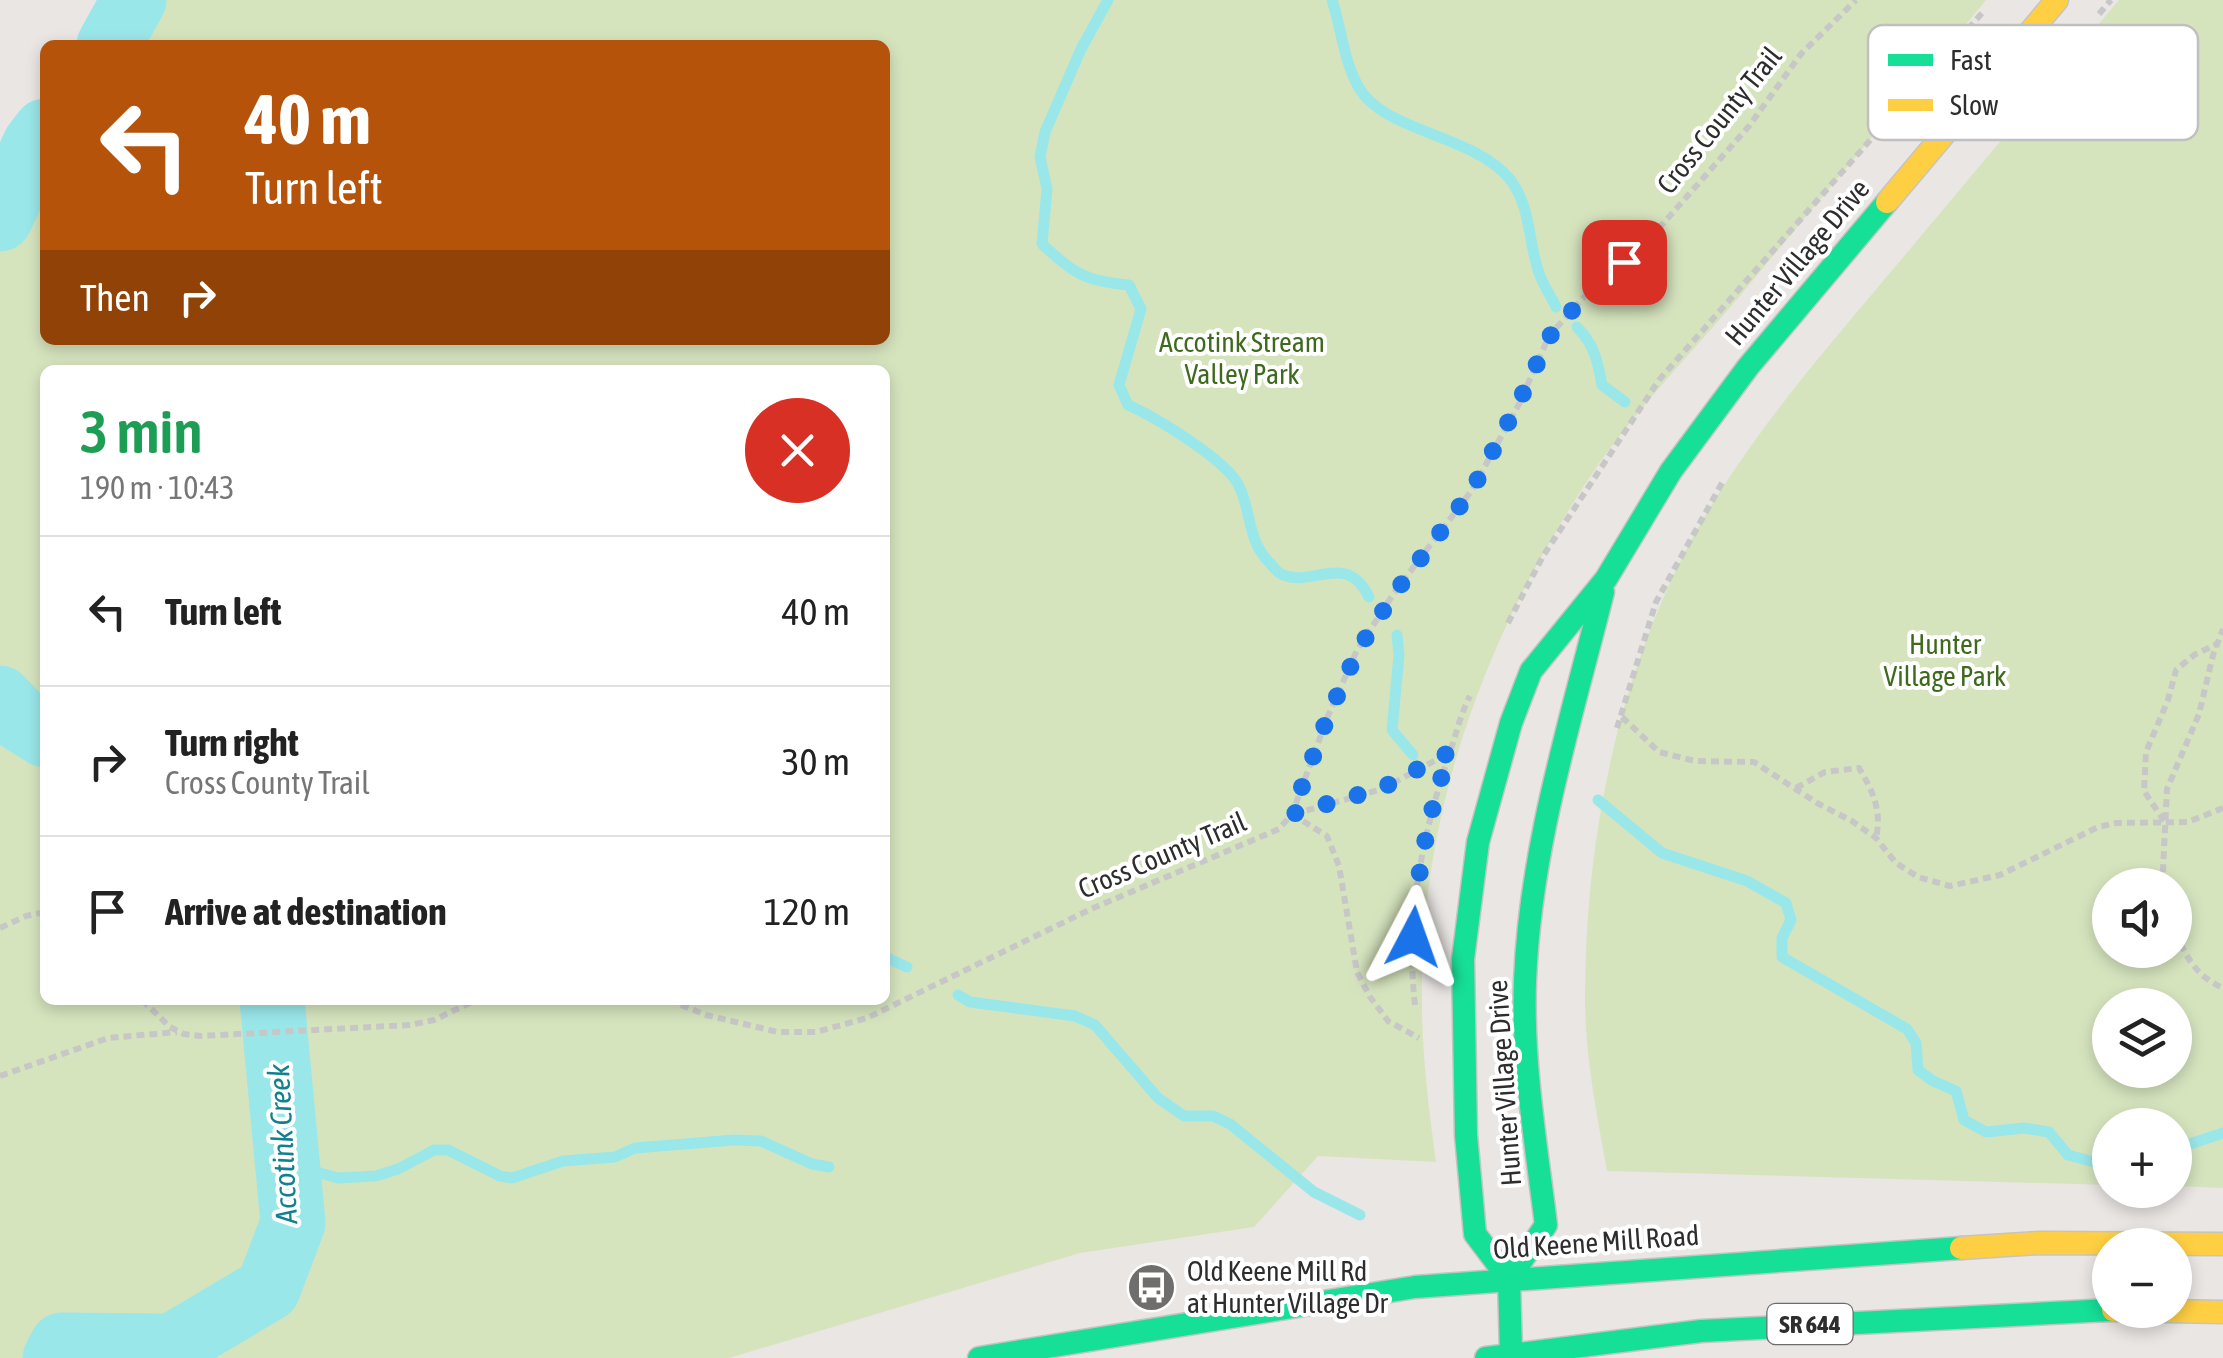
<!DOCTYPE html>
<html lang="en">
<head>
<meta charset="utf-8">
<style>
	:root { --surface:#fff; --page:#f2f2f2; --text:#222; --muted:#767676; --line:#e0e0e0 }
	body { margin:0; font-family:"Asap Condensed",sans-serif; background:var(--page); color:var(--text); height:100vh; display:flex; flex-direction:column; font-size:38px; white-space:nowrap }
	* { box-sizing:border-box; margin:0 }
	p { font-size:32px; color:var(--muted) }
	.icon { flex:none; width:55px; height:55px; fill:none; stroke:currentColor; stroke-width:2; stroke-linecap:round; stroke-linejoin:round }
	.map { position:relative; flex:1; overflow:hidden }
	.side { position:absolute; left:40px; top:365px; width:850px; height:640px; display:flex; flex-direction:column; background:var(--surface); border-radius:15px; box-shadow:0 5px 15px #0003 }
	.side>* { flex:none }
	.banner { position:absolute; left:40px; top:40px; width:850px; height:305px; border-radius:15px; box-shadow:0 5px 15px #0003; background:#b45309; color:#fff; overflow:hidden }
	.controls { position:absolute; left:2092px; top:868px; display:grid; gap:20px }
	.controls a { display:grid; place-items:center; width:100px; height:100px; border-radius:50%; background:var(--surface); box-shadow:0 5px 15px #0003; font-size:50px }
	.pin { position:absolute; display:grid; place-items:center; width:85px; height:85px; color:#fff; margin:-42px; border-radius:20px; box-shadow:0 5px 15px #0006 }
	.me { position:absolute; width:110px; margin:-55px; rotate:4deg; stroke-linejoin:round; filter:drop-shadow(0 0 8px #0008) }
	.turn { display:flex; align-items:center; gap:35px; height:210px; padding:0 40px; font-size:45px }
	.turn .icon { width:130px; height:130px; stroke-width:2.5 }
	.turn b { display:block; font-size:70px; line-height:85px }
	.then { display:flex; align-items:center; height:95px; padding:0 40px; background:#0003; gap:20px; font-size:38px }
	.round { display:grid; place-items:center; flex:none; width:105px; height:105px; border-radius:52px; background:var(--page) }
	.overview { display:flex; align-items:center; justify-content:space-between; height:170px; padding:0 40px }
	h1 { font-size:60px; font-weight:600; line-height:75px; color:#1e9e55 }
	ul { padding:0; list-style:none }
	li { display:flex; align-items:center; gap:30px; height:150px; padding:0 40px; border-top:2px solid var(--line) }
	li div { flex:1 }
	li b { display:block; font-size:38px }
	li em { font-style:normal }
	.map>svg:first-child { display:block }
</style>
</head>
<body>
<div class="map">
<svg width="2223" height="1358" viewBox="0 0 2223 1358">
	<rect width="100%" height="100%" fill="#eae6e4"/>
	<!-- green -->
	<g fill="#d6e4be" fill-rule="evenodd">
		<path d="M103 0H1986C1904 99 1821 198 1739 297 1694 350 1637 409 1598 465 1489 625 1419 808 1422 1003 1422 1057 1429 1109 1436 1162L1318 1156 1254 1227 1080 1253 729 1358H0V178L45 101V340H885V45H77ZM45 370H885V1000H45Z"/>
		<path d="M2119 0H2223V1188L2175 1186V1125H2110V1185L1607 1171C1597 1115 1585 1057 1585 999 1585 825 1624 642 1719 493 1772 410 1837 336 1900 261 1973 174 2046 87 2119 0ZM2110 885H2175V950H2110ZM2110 1005H2175V1070H2110Z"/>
	</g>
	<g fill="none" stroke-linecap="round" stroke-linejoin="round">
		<!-- stream -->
		<g stroke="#9ae7ea" stroke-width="11">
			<path d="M1108 0 1081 49 1045 132 1040 157 1047 189 1042 244C1075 274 1084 281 1129 285L1141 309 1119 385 1128 405C1155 417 1227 460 1239 486 1252 513 1247 541 1270 563 1274 567 1276 572 1281 574 1313 589 1346 550 1369 597"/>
			<path d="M1332 0C1342 30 1343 60 1359 88 1385 132 1471 134 1509 178 1531 205 1528 242 1539 273 1543 285 1551 296 1556 307"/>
			<path d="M1577 327C1594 344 1598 362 1602 385L1625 402"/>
			<polyline points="1397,635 1399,655 1392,730 1413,755"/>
			<polyline points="1598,800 1662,853 1747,881 1786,903 1791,920 1782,938 1782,957 1907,1029 1916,1043 1918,1070 1933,1081 1956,1091 1964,1120 1986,1132 2024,1128 2049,1132 2068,1155 2094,1162 2110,1152"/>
			<polyline points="885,957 907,967"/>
			<polyline points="958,995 970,1002 1075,1016 1095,1025 1158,1098 1184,1116 1213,1116 1230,1124 1314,1192 1360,1215"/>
			<polyline points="2175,1149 2223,1133"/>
			<polyline points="287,1164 338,1178 376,1176 398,1169 434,1150 448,1150 500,1176 512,1178 563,1161 615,1157 635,1148 734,1140 761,1141 812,1164 829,1167"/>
		</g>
		<!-- river -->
		<g stroke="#9ae7ea" stroke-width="65">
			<polyline points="109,45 134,0"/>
			<polyline points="0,219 35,144 45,131"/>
			<polyline points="0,698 21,720 45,735"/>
			<polyline points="55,1358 62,1345 172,1346 268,1289 293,1223 272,1000"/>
		</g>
		<defs>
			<g id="fast">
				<polyline points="1509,1279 1475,1234 1466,1135 1463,959 1478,842 1511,723 1531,671 1606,579 1671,471 1748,367 1887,202"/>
				<path d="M1511 1354 1509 1279 1546 1225C1536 1144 1522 1063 1525 981 1530 848 1571 720 1603 592"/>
				<polyline points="979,1358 1415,1287 1961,1248"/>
				<polyline points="1486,1358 1701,1331 2110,1310"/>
			</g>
			<g id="slow">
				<polyline points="1887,202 2057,0"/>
				<polyline points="1961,1248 2039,1243 2223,1244"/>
				<polyline points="2113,1310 2223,1312"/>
			</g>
		</defs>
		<!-- fast casing -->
		<use href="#fast" stroke="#c5c4c4" stroke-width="25"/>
		<!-- slow casing -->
		<use href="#slow" stroke="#c5c4c4" stroke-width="25"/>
		<!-- path -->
		<g stroke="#c7c7c7" stroke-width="6" stroke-dasharray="8 5" stroke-linecap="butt">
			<polyline points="2099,14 2111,0"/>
			<polyline points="1508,623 1543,556 1659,380 1983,12"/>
			<polyline points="1622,717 1659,752 1695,761 1754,762 1817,803 1852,821 1876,838 1896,863 1918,877 1950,886 2000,875 2098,827 2117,823 2188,822 2223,808"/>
			<polyline points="1617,728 1656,602 1722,483"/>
			<path d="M1796 788 1825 772 1859 768C1873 791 1882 811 1876 838"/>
			<polyline points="1292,814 1327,836 1339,866 1357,972 1370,997 1388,1021 1419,1038"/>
			<polyline points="1294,814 1382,789 1449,753"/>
			<polyline points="2164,821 2144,791 2146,752 2168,700 2176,670 2194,655 2217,644"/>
			<polyline points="2165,885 2163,870 2167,789 2199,714 2213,655 2223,629"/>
			<polyline points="0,928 26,916 45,912"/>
			<path d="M2175 932C2187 958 2196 976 2223 988"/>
			<polyline points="142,1000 170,1027 184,1034 200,1036 410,1025 434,1020 476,1000"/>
			<polyline points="669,1000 706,1015 778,1032 816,1032 867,1018 1091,909 1279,829 1292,814 1328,716 1357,650 1394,593 1472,490 1519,404 1549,336 1584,297 1645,244 1749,126 1801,54 1856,0"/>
			<path d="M1415 1005C1405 920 1422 836 1449 755 1456 735 1460 715 1470 696"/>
			<polyline points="0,1076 108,1038 177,1032"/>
		</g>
		<!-- fast -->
		<use href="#fast" stroke="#16e098" stroke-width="22"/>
		<!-- slow -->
		<use href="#slow" stroke="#ffcf43" stroke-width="22"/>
	</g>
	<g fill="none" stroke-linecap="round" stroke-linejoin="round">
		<!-- route -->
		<path stroke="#1a73e8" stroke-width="18" stroke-dasharray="0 32.4" d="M1413 937C1417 873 1428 813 1450 752L1382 788 1292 814 1328 716 1358 650 1394 594 1472 490 1518 404 1550 336 1584 297 1624 262"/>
	</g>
	<!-- icons -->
	<defs>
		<symbol id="bus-disc" viewBox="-11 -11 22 22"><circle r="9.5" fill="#6f6e6d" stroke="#fff"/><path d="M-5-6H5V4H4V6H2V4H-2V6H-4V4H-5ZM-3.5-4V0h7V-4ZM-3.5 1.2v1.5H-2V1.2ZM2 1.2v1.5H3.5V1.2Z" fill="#fff"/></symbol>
	</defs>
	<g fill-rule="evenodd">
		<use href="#bus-disc" x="1124" y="1260" width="55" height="55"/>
	</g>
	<g text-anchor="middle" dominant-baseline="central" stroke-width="8" stroke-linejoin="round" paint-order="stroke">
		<!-- shield labels -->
		<rect fill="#fff" stroke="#6c6c6c" stroke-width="2.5" x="1767.5" y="1304" width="85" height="40" rx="8"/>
		<g font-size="25" font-weight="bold" fill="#2d2d2d">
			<text x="1810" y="1324">SR 644</text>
		</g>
		<!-- street labels -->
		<g font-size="28" fill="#2d2d2d" stroke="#fff">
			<text transform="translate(1719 120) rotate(-51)">Cross County Trail</text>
			<text transform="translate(1797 262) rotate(-50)">Hunter Village Drive</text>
			<text transform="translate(1162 855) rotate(-23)">Cross County Trail</text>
			<text transform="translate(1504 1083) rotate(-94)">Hunter Village Drive</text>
			<text transform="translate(1596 1242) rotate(-4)">Old Keene Mill Road</text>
		</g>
		<!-- park labels -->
		<g font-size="28" fill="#3e6a1d" stroke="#fff">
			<text x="1242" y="342">Accotink Stream<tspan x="1242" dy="32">Valley Park</tspan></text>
			<text x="1945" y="644">Hunter<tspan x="1945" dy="32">Village Park</tspan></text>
		</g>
		<!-- poi labels -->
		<g font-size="28" fill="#2d2d2d" stroke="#fff" text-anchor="start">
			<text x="1187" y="1271">Old Keene Mill Rd<tspan x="1187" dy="32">at Hunter Village Dr</tspan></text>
		</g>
		<!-- water labels -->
		<g font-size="30" font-style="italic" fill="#11808f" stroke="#fff">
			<text transform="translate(282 1144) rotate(-93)">Accotink Creek</text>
		</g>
	</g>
	<!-- legend -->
	<rect x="1868" y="25" width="330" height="115" rx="15" fill="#fff" stroke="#c0c0c0" stroke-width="2.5"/>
	<rect x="1888" y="54" width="45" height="12" fill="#16e098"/>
	<rect x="1888" y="99" width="45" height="12" fill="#ffcf43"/>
	<g font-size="28" fill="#2d2d2d">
		<text x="1950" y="70">Fast</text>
		<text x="1950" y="115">Slow</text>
	</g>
</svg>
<div class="controls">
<a><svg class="icon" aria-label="sound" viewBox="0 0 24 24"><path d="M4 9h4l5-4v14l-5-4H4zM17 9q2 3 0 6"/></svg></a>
<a><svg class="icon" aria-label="layers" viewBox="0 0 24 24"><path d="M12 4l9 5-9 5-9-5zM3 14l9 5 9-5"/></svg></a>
<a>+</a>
<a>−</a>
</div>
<div class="pin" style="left:1624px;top:262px;background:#d93025"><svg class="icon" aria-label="arrive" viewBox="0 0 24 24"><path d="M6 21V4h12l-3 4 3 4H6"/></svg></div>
<svg class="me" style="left:1413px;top:937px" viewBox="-20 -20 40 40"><path d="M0-17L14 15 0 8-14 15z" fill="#1a73e8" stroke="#fff" stroke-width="4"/></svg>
<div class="banner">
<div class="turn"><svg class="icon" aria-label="left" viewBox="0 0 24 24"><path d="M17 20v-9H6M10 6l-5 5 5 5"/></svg><div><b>40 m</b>Turn left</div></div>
<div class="then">Then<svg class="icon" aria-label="right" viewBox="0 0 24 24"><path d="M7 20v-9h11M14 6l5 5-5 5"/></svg></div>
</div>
<section class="side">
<div class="overview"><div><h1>3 min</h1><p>190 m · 10:43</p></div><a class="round" style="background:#d93025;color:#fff"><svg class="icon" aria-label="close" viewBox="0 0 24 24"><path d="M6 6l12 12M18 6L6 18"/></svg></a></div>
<ul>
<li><svg class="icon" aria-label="left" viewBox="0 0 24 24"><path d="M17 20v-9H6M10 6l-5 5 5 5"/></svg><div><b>Turn left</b></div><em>40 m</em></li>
<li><svg class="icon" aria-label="right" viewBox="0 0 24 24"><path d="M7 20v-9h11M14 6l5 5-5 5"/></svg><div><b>Turn right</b><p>Cross County Trail</p></div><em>30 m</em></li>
<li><svg class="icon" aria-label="arrive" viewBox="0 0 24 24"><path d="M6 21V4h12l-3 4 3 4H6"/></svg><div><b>Arrive at destination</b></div><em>120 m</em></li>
</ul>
</section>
</div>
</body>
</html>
